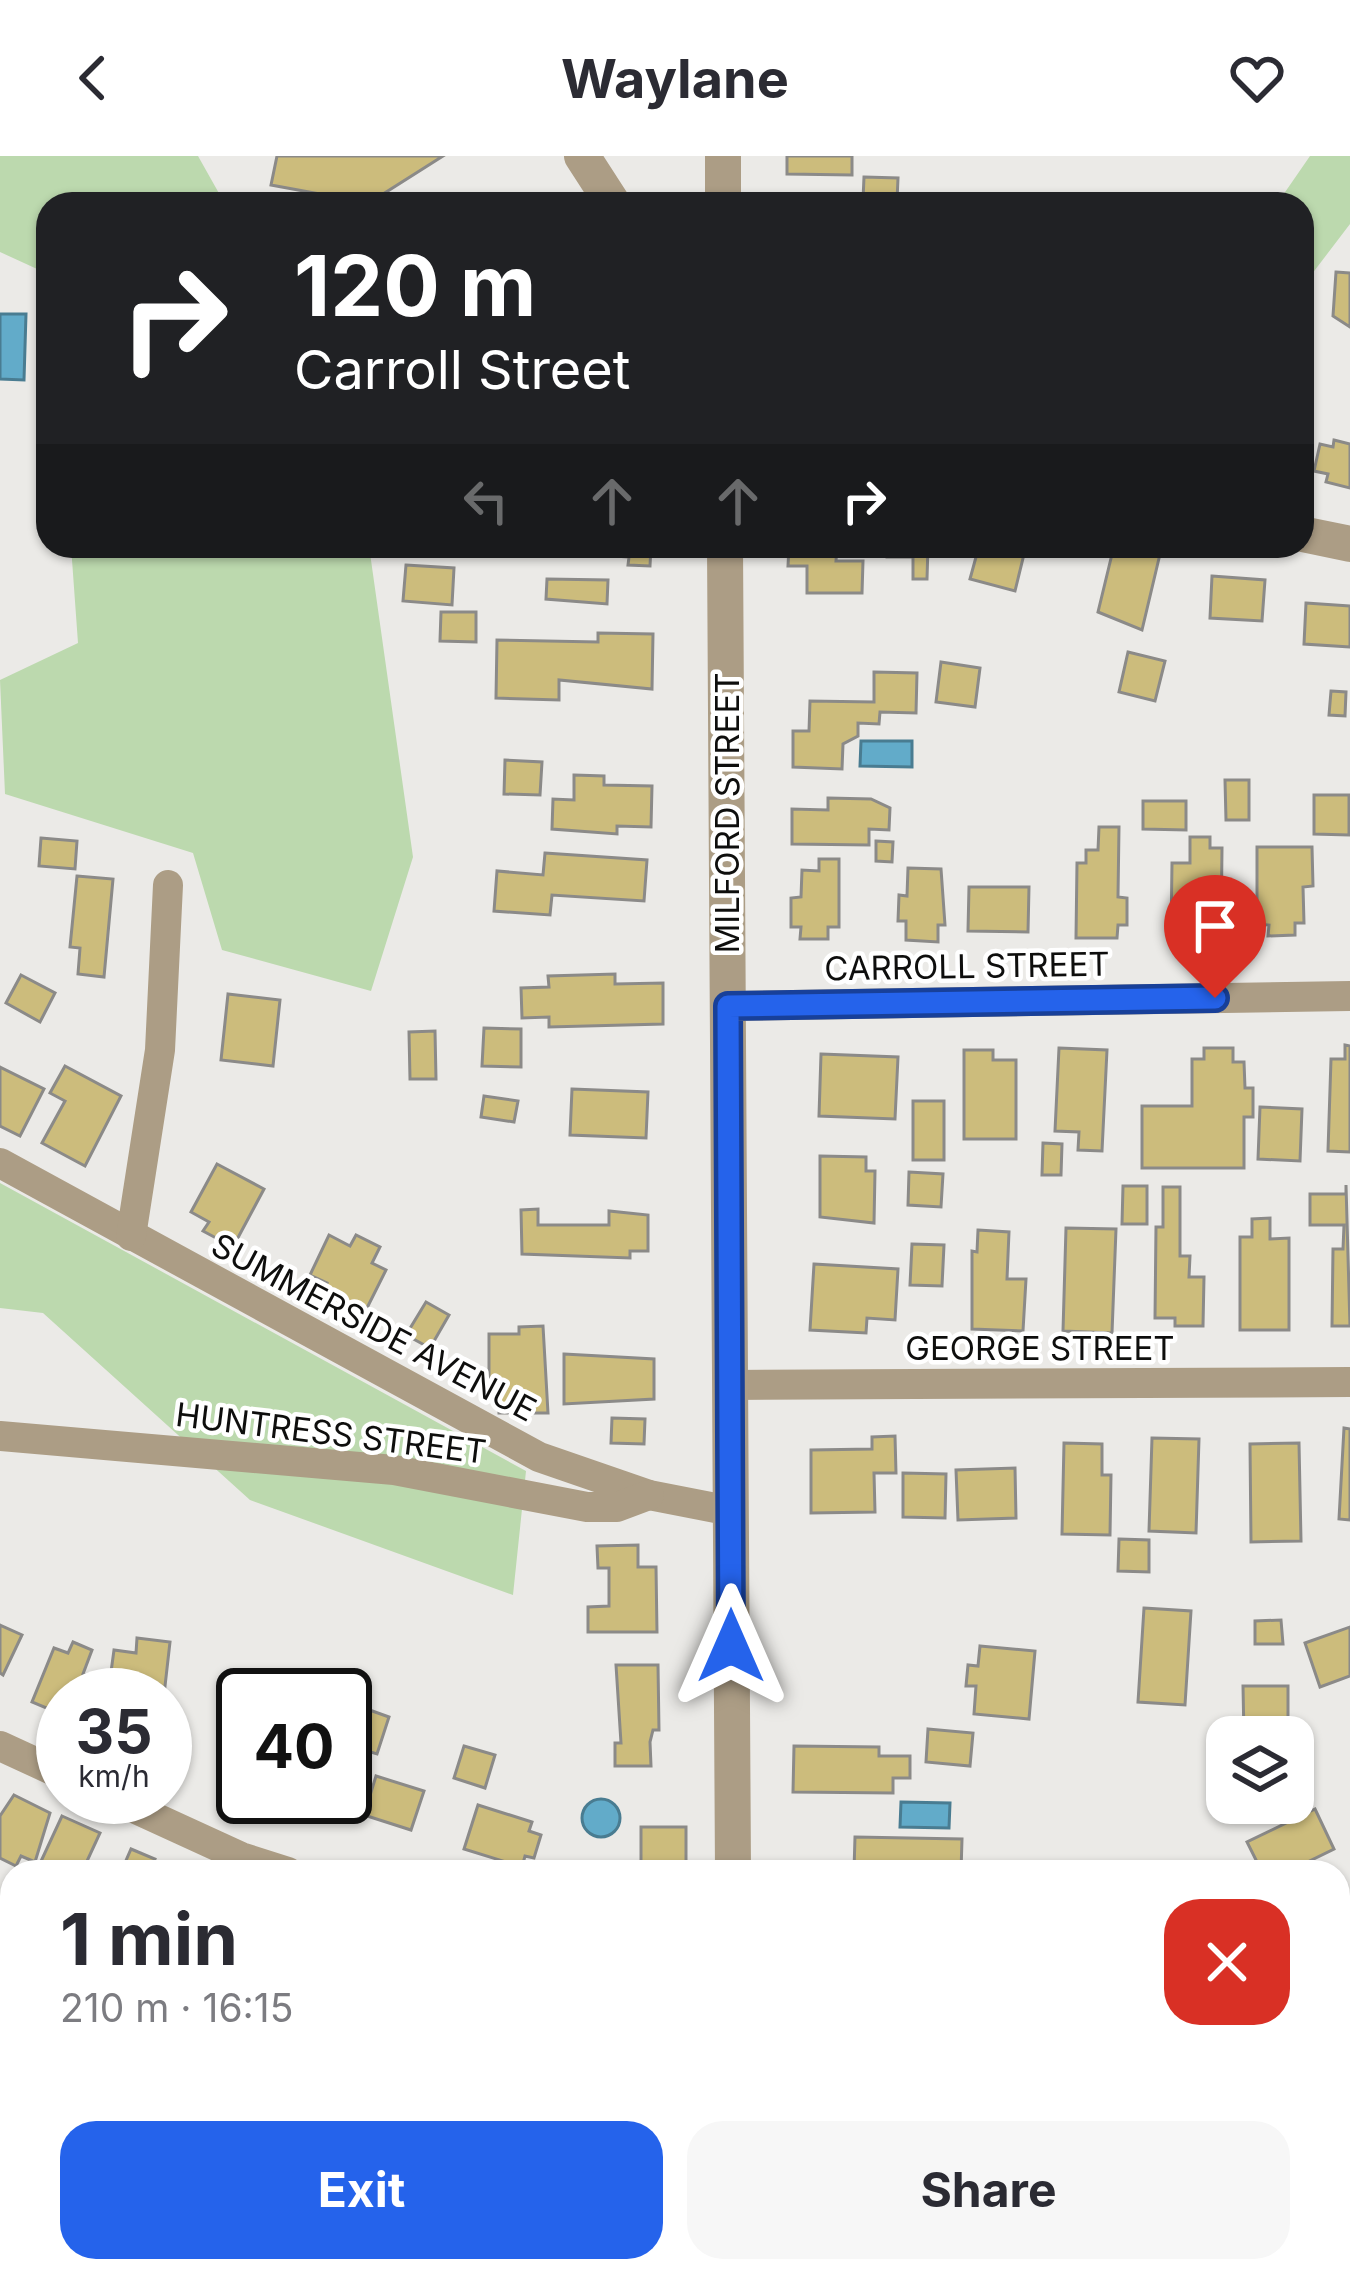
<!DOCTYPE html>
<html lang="en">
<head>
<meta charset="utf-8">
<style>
	:root { --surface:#fff; --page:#f7f7f7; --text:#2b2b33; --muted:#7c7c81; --accent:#2563eb }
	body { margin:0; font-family:Inter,sans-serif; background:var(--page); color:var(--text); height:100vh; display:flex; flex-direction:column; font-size:45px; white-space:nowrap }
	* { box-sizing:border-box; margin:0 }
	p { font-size:39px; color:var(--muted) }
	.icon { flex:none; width:66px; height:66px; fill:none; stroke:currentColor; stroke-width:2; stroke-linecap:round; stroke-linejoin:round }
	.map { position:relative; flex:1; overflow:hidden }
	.side { position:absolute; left:0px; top:1704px; width:1350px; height:423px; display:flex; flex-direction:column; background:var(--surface); border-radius:36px 36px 0 0; box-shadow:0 3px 9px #0004 }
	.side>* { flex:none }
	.guide { position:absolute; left:36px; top:36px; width:1278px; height:366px; border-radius:36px; box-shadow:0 3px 9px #0004; background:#202124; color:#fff; overflow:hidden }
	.fabs { position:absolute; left:1206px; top:1560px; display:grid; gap:24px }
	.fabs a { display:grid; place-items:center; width:108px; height:108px; border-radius:24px; background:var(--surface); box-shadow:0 3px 9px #0004; font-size:60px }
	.speed { position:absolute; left:36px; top:1512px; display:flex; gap:24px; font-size:60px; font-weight:700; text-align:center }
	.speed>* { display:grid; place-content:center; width:156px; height:156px; border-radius:50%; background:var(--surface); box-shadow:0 3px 9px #0004; line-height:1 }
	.speed small { font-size:30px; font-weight:400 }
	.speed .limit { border:6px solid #111; border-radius:18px; background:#fff; color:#111 }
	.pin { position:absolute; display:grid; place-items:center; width:102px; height:102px; color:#fff; margin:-123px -51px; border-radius:50% 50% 50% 0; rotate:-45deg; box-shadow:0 0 12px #0007 }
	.pin .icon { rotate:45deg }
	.me { position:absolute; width:132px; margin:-66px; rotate:0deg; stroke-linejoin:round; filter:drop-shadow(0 0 9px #0008) }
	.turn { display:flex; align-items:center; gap:42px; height:252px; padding:0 60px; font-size:54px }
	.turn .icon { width:156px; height:156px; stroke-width:2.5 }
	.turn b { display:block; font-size:84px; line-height:102px }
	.lanes { display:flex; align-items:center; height:114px; padding:0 60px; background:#0003; justify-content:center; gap:60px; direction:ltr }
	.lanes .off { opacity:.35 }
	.round { display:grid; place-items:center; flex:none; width:126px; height:126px; border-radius:36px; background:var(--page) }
	.headline { display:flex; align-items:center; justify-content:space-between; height:204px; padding:0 60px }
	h1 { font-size:72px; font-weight:700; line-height:90px }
	.button { display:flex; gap:24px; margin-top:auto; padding:24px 60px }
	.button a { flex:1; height:138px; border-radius:36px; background:var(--accent); color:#fff; font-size:48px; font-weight:700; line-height:138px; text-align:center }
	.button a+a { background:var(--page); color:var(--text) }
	header { display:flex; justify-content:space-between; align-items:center; height:156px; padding:0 60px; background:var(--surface); font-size:54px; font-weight:700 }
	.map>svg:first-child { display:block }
</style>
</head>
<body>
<header><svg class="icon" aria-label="back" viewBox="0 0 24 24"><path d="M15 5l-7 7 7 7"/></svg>Waylane<svg class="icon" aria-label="heart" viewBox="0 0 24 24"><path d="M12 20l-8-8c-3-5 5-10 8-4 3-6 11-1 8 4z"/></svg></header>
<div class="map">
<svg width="1350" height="2126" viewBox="0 0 1350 2126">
	<rect width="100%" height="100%" fill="#ebeae7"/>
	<!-- green -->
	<g fill="#bcd9ae">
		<polygon points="0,0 198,0 225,48 48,48 48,118 0,96"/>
		<polygon points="1310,0 1350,0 1350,68 1302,131 1302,48 1266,48 1281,42"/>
		<polygon points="71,390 369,390 413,701 371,835 222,794 193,697 5,638 0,524 78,487"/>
		<polygon points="0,1027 526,1315 513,1439 250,1344 43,1157 0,1152"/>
	</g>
	<!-- water -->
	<g fill="#62abc9" stroke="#497c91" stroke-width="3">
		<polygon points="0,158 26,158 24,224 0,223"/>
		<polygon points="861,585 912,585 912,611 860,610"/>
		<circle cx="601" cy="1662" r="19"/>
		<polygon points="901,1646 950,1647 949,1672 900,1671"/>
	</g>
	<!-- building -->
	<g fill="#ccbc7c" stroke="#8b8a88" stroke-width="3">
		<polygon points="277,0 443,0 383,38 347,43 271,29"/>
		<polygon points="787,0 852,0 852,19 787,18"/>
		<polygon points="864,21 898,22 897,45 863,44"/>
		<polygon points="1336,116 1350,117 1350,171 1333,160"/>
		<polygon points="1334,284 1350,288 1350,332 1326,326 1328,318 1314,315 1320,288 1333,291"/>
		<polygon points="473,390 519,390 519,397 497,395 497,399 473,397"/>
		<polygon points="600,390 651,390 650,410 628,409 629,401 599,399"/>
		<polygon points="789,390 837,390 836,405 863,405 862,437 807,437 807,410 788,410"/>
		<polygon points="887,390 928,390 927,423 913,423 913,401 887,401"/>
		<polygon points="979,390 1026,390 1015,435 970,423"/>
		<polygon points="1114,390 1160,398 1142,474 1098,456"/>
		<polygon points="406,409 454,412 452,449 403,445"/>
		<polygon points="1212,420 1265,424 1262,465 1210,462"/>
		<polygon points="547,423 608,424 607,448 546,443"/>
		<polygon points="1306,447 1350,450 1350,491 1304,488"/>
		<polygon points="441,456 476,456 476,486 440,485"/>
		<polygon points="598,477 653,478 652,533 559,524 559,544 496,542 497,484 598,486"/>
		<polygon points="1128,496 1165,505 1155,545 1119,536"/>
		<polygon points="941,506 980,512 975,551 936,546"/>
		<polygon points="874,516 917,517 916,557 880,556 879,568 858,567 858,580 843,588 842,613 793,611 793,575 809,575 810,545 874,546"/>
		<polygon points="1331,535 1346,536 1345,560 1329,559"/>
		<polygon points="505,604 542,606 540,639 504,638"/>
		<polygon points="574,619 604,620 604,629 652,630 651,671 617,670 617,678 552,673 553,643 574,644"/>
		<polygon points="1225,624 1249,624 1249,664 1226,664"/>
		<polygon points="1314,639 1349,639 1349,679 1314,678"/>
		<polygon points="828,642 871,643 890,652 889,674 869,673 869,689 792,688 792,653 828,654"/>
		<polygon points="1143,645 1186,645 1186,674 1143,673"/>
		<polygon points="1099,671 1119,671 1118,741 1127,742 1127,769 1118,769 1117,782 1076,782 1077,707 1086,707 1086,694 1098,694"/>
		<polygon points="1190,681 1210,681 1210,692 1222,692 1221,781 1171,780 1172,707 1190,707"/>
		<polygon points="41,682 77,685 75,713 39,710"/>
		<polygon points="876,685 893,686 892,706 876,705"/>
		<polygon points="1257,691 1312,691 1313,730 1303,731 1304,767 1295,767 1295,779 1268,780 1269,769 1257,768"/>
		<polygon points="545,697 647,704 644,745 552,739 550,759 494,755 497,715 543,719"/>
		<polygon points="819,703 839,703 839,771 828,771 828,783 800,783 801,771 791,771 791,742 801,741 802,714 819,715"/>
		<polygon points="908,712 941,713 945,769 938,769 938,786 906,784 906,765 898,765 899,739 907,740"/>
		<polygon points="77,720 113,723 104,821 78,818 80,792 70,791"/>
		<polygon points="969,731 1029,731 1028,776 968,775"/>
		<polygon points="615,818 615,828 663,827 663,868 549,871 549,861 522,862 521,832 549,831 548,820"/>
		<polygon points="21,819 55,837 40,866 6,847"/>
		<polygon points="228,838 280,844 273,910 221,904"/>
		<polygon points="484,872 521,873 521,911 482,910"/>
		<polygon points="435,875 436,923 410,923 409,876"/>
		<polygon points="1345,889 1350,890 1350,996 1328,995 1331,903 1345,903"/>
		<polygon points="1059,892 1107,894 1102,995 1078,994 1079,976 1055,975"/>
		<polygon points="1204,892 1233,892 1233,906 1244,906 1245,932 1253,932 1253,961 1244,961 1244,1012 1142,1012 1142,950 1192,950 1192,903 1204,903"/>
		<polygon points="964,894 993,894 993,904 1016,904 1016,983 964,983"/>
		<polygon points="821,898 898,901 895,963 819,960"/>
		<polygon points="65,910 121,940 85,1010 42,987 65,945 50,937"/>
		<polygon points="0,911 44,933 20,980 0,970"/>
		<polygon points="572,933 648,936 646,982 570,979"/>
		<polygon points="484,940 518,945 514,966 481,961"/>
		<rect x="913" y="945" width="31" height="59"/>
		<polygon points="1260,951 1302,953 1300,1005 1258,1003"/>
		<polygon points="1043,987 1062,988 1061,1019 1042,1019"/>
		<polygon points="820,1000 866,1001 866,1015 875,1015 874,1067 820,1061"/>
		<polygon points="217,1008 264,1033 233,1091 203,1075 209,1066 191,1056"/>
		<polygon points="909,1016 943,1018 941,1051 908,1049"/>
		<polygon points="1346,1029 1350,1170 1332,1170 1333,1093 1343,1093 1344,1069 1310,1069 1310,1038 1346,1038"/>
		<polygon points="1123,1030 1147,1030 1147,1068 1122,1068"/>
		<polygon points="1163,1031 1180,1031 1180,1100 1190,1100 1189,1121 1204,1121 1203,1170 1175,1170 1175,1162 1155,1162 1156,1071 1163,1071"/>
		<polygon points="538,1053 538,1069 609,1069 609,1055 648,1059 648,1095 630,1095 630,1102 522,1098 521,1054"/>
		<polygon points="1270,1062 1270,1083 1289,1082 1289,1174 1240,1174 1240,1081 1252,1081 1252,1063"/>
		<polygon points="1066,1072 1116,1073 1112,1177 1063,1175"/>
		<polygon points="978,1074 1009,1076 1007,1123 1026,1123 1023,1175 972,1173 972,1095 977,1096"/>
		<polygon points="329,1079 350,1090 356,1079 380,1091 372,1107 386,1114 359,1168 317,1147 327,1127 310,1119"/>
		<polygon points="912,1088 944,1089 942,1130 910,1129"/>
		<polygon points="814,1108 898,1113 895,1164 867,1162 866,1177 810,1174"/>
		<polygon points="426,1146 449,1159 430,1192 406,1179"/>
		<polygon points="543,1170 548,1257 499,1257 498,1224 489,1224 489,1178 519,1178 519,1171"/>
		<polygon points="564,1198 654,1203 654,1243 564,1248"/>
		<polygon points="612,1262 645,1263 644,1288 611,1287"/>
		<polygon points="1344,1272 1350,1273 1350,1364 1339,1363"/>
		<polygon points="895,1280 896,1317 874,1317 875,1356 811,1357 811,1294 872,1293 872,1281"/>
		<polygon points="1152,1282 1199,1283 1196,1377 1149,1375"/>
		<polygon points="1064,1287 1102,1288 1102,1319 1111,1319 1110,1379 1062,1378"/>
		<polygon points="1299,1287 1301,1385 1251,1386 1250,1288"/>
		<polygon points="1015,1312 1016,1362 958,1364 956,1314"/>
		<polygon points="903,1317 946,1318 945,1362 903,1361"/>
		<polygon points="1119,1383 1149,1384 1149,1416 1118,1415"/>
		<polygon points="638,1389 638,1411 656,1411 657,1476 588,1476 588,1451 609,1450 609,1412 598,1412 597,1390"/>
		<polygon points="1144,1452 1191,1455 1185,1549 1138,1546"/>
		<polygon points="1281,1464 1283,1488 1255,1488 1255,1465"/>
		<polygon points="0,1469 22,1479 3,1519 0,1517"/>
		<polygon points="1350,1471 1350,1520 1320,1531 1305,1487"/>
		<polygon points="137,1482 170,1486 164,1539 119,1539 121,1517 111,1516 114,1494 136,1497"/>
		<polygon points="73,1486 92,1494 83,1518 96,1524 90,1539 63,1539 63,1559 32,1546 54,1492 68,1497"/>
		<polygon points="980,1490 1035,1495 1029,1563 974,1558 976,1530 966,1530 968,1509 978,1510"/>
		<polygon points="616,1509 658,1509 659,1574 653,1574 650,1586 651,1610 615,1610 615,1587 621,1587"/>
		<polygon points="270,1516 309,1533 307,1539 260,1539"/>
		<polygon points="1243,1530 1288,1530 1288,1581 1244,1581"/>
		<polygon points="364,1552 389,1561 377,1598 351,1590"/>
		<polygon points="928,1573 973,1577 970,1610 926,1606"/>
		<polygon points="464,1590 495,1599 485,1632 454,1622"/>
		<polygon points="794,1590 879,1591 879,1600 910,1600 910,1622 893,1622 893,1637 793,1636"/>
		<polygon points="376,1620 424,1635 411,1674 364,1659"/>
		<polygon points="14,1639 50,1657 35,1706 21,1700 16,1710 0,1702 0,1660"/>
		<polygon points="299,1641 288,1665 252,1652 247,1643"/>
		<polygon points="478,1649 532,1666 529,1675 541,1679 534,1702 525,1700 522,1711 464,1693"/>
		<polygon points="1315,1653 1334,1693 1287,1716 1262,1716 1247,1686"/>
		<polygon points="62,1660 100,1677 82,1716 36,1716"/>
		<polygon points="641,1671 686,1671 686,1716 604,1716 604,1710 624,1709 624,1716 641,1716"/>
		<polygon points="855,1681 962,1683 961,1716 838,1716 854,1714"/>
		<polygon points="131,1693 155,1703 153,1708 169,1716 121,1716"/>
		<polygon points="7,1893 12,1896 12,1946 0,1940 0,1909"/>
		<polygon points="1338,1904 1349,1907 1350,1982 1338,1979"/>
		<polygon points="0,1960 12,1966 12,2017 0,2011"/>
		<polygon points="0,2062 12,2067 0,2105"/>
		<polygon points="1350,2085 1350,2126 1339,2126"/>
		<polygon points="110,2115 149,2115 173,2126 105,2126"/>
		<polygon points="229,2115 261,2115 256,2126 230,2126 225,2124"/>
		<polygon points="381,2115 419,2115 416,2126 378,2126"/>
		<polygon points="454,2115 502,2115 504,2118 501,2126 450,2126"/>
		<polygon points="591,2115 618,2115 672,2123 589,2126"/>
		<polygon points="1069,2115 1100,2115 1113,2118 1111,2126 1066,2126"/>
		<polygon points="1143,2115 1186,2115 1182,2126"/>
		<polygon points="1215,2115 1254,2115 1251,2126 1220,2126 1212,2123"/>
		<polygon points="1279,2115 1322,2115 1319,2125 1276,2126"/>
	</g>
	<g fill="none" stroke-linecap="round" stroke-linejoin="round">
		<!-- minor -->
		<g stroke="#ac9d85" stroke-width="30">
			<polyline points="728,850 1350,840"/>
			<polyline points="0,1007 539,1301 649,1339 731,1355"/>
			<polyline points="131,1080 160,894 168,729"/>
			<polyline points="730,1229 1350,1226"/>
			<polyline points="0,1280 394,1314 587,1351 617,1351 649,1339"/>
			<polyline points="0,1590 63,1619"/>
			<polyline points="110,1641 241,1701 288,1716"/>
			<polyline points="1338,2021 1350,2025"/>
			<polyline points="46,2126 51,2115"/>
		</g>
		<!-- tertiary -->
		<g stroke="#ac9d85" stroke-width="36">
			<polyline points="582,0 613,48"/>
			<polyline points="723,0 723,48"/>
			<polyline points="1302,378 1350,388"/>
			<polyline points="725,390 733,1716"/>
			<polyline points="735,2115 735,2126"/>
		</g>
	</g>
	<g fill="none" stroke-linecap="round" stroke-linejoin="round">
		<defs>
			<polyline id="route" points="731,1490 728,850 1215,842"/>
		</defs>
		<!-- route casing -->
		<use href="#route" stroke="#184099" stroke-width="30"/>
		<!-- route -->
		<use href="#route" stroke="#2563eb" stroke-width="21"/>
	</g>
	<g text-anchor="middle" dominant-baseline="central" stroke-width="9" stroke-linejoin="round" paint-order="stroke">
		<!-- street labels -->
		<g font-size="33" fill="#0e0e0d" stroke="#fff">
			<text transform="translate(727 657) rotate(-90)">MILFORD STREET</text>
			<text transform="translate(967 810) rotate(-1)">CARROLL STREET</text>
			<text transform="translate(374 1171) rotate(28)">SUMMERSIDE AVENUE</text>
			<text x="1040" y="1192">GEORGE STREET</text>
			<text transform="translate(331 1277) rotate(7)">HUNTRESS STREET</text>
		</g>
	</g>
</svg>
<div class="fabs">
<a><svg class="icon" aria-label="layers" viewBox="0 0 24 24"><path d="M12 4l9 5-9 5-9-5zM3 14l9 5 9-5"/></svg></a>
</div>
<div class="speed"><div>35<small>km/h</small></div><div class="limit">40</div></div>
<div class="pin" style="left:1215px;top:842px;background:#d93025"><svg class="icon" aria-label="arrive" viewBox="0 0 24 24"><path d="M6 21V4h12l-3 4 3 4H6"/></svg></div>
<svg class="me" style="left:731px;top:1490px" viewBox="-20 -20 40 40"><path d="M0-17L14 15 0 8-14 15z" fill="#2563eb" stroke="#fff" stroke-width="4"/></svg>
<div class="guide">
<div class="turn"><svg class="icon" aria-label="right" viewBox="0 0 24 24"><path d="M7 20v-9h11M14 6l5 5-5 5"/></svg><div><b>120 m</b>Carroll Street</div></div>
<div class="lanes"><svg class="icon off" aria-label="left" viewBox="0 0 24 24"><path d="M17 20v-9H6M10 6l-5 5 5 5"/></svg><svg class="icon off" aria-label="ahead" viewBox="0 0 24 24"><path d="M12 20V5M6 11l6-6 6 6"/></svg><svg class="icon off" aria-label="ahead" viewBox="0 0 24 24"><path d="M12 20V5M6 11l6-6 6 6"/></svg><svg class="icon" aria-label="right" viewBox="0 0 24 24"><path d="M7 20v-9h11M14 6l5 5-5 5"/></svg></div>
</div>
<section class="side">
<div class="headline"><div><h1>1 min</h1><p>210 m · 16:15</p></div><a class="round" style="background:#d93025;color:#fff"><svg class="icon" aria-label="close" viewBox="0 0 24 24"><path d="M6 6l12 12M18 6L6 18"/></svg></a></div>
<div class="button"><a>Exit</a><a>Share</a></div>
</section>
</div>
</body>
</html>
